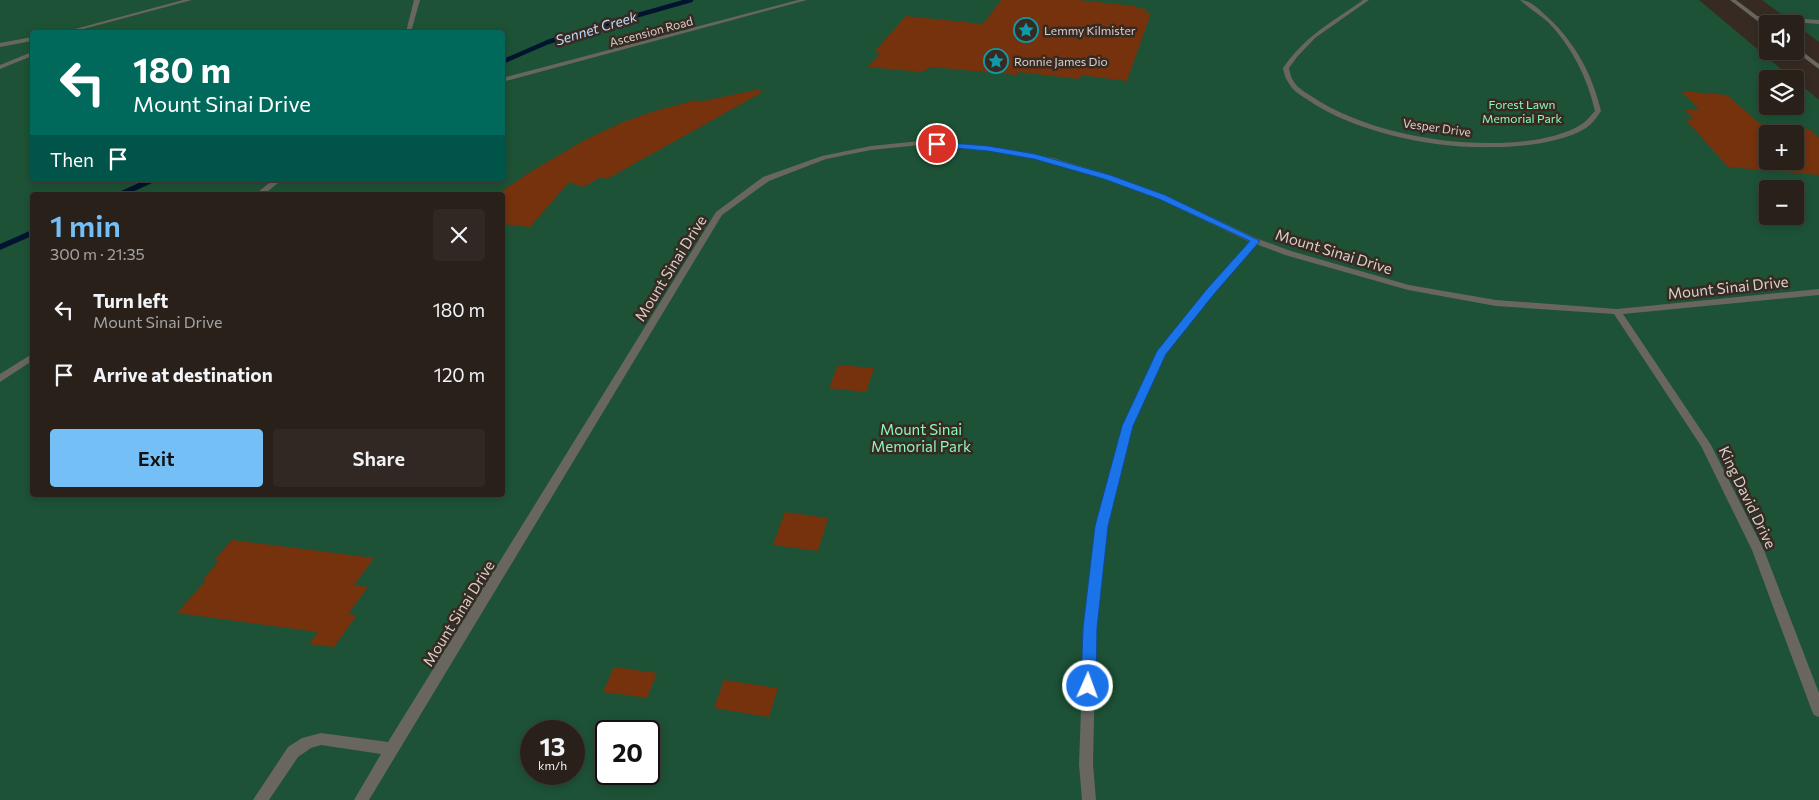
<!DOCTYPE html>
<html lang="en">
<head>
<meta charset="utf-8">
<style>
	:root { --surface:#29201a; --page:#312823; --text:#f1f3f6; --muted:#a5a3a2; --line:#453e39; --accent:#74c0f6 }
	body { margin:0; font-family:Commissioner,sans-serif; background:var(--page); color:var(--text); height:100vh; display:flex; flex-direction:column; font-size:19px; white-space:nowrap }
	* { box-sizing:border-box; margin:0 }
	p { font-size:16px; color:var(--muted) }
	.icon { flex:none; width:28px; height:28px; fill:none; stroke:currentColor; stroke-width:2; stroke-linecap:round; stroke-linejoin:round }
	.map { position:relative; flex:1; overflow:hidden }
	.panel { position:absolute; left:30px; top:192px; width:475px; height:305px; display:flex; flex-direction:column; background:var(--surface); border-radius:5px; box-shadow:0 2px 8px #0003,0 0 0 1px var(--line) }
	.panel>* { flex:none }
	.guide { position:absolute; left:30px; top:30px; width:475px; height:152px; border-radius:5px; box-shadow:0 2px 8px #0003,0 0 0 1px var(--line); background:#00695c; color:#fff; overflow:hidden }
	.controls { position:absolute; left:1759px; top:15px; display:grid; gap:10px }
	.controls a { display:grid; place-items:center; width:45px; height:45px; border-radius:5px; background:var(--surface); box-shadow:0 2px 8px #0003,0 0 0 1px var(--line); font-size:25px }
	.speed { position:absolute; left:520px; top:720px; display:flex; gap:10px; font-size:25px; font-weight:700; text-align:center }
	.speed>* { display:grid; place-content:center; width:65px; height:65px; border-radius:50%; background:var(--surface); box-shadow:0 2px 8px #0003,0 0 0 1px var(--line); line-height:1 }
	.speed small { font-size:12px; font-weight:400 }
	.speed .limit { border:2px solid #111; border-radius:8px; background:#fff; color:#111 }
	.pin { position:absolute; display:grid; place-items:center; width:42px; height:42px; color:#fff; margin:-21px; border:2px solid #fff; border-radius:50%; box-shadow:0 1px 5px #0007 }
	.me { position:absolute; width:55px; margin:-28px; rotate:2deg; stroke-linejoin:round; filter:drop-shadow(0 0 4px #0008) }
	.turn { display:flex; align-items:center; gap:18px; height:105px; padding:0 20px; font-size:22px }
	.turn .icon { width:65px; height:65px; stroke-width:2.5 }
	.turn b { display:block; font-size:35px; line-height:42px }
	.then { display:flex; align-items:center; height:48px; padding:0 20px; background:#0003; gap:10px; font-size:19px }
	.round { display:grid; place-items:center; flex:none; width:52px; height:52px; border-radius:5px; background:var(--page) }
	.summary { display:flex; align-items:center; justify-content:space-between; height:85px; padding:0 20px }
	h1 { font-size:30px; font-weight:600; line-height:38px; color:var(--accent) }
	.primary-button { display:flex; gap:10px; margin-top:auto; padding:10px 20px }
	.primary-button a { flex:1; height:58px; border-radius:5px; background:var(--accent); color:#111; font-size:20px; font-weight:600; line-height:58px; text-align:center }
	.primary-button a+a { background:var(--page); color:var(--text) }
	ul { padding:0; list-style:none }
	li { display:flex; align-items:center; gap:15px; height:65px; padding:0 20px }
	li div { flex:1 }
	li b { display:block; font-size:19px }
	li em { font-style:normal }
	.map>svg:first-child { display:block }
</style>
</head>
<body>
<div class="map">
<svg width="1819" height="800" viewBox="0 0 1819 800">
	<rect width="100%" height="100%" fill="#372a23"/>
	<!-- green -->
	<g fill="#1d5236" fill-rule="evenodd">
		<path d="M0 0H1699L1793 79H1768V106H1795V80L1819 100V800H0ZM32 32H502V180H32ZM1768 134H1795V161H1768ZM1768 189H1795V216H1768ZM32 195H502V495H32ZM531 731H574V774H531ZM606 731H649V774H606Z"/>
		<polygon points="1762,0 1819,0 1819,42"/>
	</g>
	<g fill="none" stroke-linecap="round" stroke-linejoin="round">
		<!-- stream-far1 -->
		<polyline stroke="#01132f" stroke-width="4.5" points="502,62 548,42 589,29 691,0"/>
		<!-- stream -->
		<g stroke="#01132f" stroke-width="5.5">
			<polyline points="119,195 152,180"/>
			<polyline points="0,247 32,233"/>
		</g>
	</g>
	<!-- building -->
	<g fill="#75320d" fill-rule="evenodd">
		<polygon points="1001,0 1078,0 1136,6 1136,8 1147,9 1146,13 1151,13 1127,81 1081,75 1079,79 1019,72 1017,75 931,67 922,72 868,67 881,53 874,52 906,16 983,24"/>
		<polygon points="760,89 761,93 607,179 601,177 583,187 569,182 530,227 502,224 502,191 530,172 585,140 623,122 658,110 696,100 699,102"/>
		<path d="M1681 91 1727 95 1759 123 1809 129 1819 138V175L1728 167 1685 119 1694 120 1684 109 1700 110ZM1768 134H1795V161H1768Z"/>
		<polygon points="838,365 874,368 866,392 829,388"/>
		<polygon points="785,512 828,518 818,551 773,545"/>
		<polygon points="232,540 374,558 354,585 368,587 348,614 357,615 334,647 309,644 318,632 177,613 207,579 203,579 219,561 214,560"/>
		<polygon points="614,667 657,673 647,698 603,692"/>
		<polygon points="724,680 778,688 769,717 714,708"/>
	</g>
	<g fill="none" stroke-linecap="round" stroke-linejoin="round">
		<!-- service -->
		<g fill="#68665f" fill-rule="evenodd">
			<polygon points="183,0 192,0 72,32 64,32"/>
			<polygon points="414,0 420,0 411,32 406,32"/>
			<polygon points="798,0 807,0 502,82 502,78"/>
			<path d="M1363 0H1369L1315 38 1297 57 1289 68C1290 73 1291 78 1294 82 1298 88 1305 92 1311 96 1360 129 1435 144 1493 143 1519 143 1559 139 1582 124 1587 121 1591 115 1595 111 1587 77 1572 47 1548 22 1539 14 1529 8 1520 0 1529 0 1537 7 1543 13 1573 39 1592 72 1601 111 1597 117 1592 124 1586 128 1562 143 1521 147 1493 147 1435 149 1356 133 1308 100 1300 95 1292 90 1288 82 1285 78 1284 73 1283 68 1306 35 1331 23 1363 0Z"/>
			<polygon points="1757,16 1819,20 1819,24 1755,19 1755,17"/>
			<polygon points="32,37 32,41 0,47 0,43"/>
			<polygon points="32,52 32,56 0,69 0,65"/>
			<polygon points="920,141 988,146 1053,158 1110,175 1165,195 1258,239 1291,251 1409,285 1496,300 1617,309 1819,289 1819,295 1623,314 1711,445 1764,550 1819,693 1819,717 1814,715 1812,711 1752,550 1701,446 1614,314 1496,306 1408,290 1285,255 1256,244 1213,294 1165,355 1133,426 1108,526 1096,628 1093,764 1096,800 1082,800 1079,764 1084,628 1096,526 1123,426 1158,352 1207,290 1250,242 1159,199 1104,179 1049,162 988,150 920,145 871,150 826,159 769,181 722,215 369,800 354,800 381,754 321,745 311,748 298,757 269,800 253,800 288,747 302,738 321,733 388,742 716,212 763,177 822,156 871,146"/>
			<polygon points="273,180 282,180 263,195 254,195"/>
			<polygon points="32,354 32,361 0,382 0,374"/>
		</g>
		<!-- tertiary -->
		<g fill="#68665f" fill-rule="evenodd">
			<polygon points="1730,0 1736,0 1768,24 1768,29"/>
			<polygon points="1795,46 1819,64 1819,69 1795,51"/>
		</g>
	</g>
	<!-- route -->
	<polygon fill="#1a73e8" stroke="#114b97" points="937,142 988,146 1035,154 1110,175 1165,195 1260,241 1214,294 1166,354 1133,426 1108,526 1097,628 1096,686 1094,691 1088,693 1083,691 1081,686 1083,628 1095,526 1122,426 1157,351 1207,289 1250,241 1159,199 1104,179 1034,159 988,151 934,146 934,143"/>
	<!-- icons -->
	<defs>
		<symbol id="sight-ring" viewBox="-11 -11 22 22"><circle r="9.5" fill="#372a23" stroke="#0f9aa8" stroke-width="1.5"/><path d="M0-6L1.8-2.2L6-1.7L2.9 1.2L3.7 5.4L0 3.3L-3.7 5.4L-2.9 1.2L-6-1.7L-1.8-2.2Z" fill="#0f9aa8"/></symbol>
	</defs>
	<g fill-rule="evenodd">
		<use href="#sight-ring" x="1012" y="16" width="28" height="28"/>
		<use href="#sight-ring" x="982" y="47" width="28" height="28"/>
	</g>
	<g text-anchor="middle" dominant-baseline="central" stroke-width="5" stroke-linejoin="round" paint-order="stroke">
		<!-- far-poi labels -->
		<g font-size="12" fill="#d9d0cc" stroke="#372a23" text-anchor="start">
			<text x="1044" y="30">Lemmy Kilmister</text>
			<text x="1014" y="61">Ronnie James Dio</text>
		</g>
		<!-- far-street labels -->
		<g font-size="12" fill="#d9d0cc" stroke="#372a23">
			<text transform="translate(651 31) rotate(-15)">Ascension Road</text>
			<text transform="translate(1437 127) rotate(8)">Vesper Drive</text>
		</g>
		<!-- far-park labels -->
		<g font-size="12" fill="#8af8b9" stroke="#372a23">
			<text x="1522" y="104">Forest Lawn<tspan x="1522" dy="14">Memorial Park</tspan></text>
		</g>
		<!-- far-water labels -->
		<g font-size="14" font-style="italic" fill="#c2dbfd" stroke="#372a23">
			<text transform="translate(596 28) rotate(-17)">Sennet Creek</text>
		</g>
		<!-- street labels -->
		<g font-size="15" fill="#d9d0cc" stroke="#372a23">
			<text transform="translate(1334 251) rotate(17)">Mount Sinai Drive</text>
			<text transform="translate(670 268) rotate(-58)">Mount Sinai Drive</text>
			<text transform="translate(1728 287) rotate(-6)">Mount Sinai Drive</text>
			<text transform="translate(1748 497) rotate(64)">King David Drive</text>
			<text transform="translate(458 613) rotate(-58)">Mount Sinai Drive</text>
		</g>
		<!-- park labels -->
		<g font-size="15" fill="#8af8b9" stroke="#372a23">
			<text x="921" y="429">Mount Sinai<tspan x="921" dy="17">Memorial Park</tspan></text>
		</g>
	</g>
</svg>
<div class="controls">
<a><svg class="icon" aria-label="sound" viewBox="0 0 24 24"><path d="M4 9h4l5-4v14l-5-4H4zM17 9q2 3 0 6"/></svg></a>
<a><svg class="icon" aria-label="layers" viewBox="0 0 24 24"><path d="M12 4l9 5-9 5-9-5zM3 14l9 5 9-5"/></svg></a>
<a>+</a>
<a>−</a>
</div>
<div class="speed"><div>13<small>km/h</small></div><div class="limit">20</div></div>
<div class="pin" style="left:937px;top:144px;background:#d93025"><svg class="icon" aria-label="arrive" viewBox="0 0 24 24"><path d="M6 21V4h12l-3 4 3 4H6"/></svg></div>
<svg class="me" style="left:1088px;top:686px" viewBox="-20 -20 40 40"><circle r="17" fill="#1a73e8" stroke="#fff" stroke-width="3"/><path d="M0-11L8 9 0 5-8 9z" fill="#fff"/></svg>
<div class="guide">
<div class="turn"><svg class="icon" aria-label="left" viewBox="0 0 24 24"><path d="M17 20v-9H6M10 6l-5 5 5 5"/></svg><div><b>180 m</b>Mount Sinai Drive</div></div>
<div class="then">Then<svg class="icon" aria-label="arrive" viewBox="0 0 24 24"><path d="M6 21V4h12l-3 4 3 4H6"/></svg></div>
</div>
<section class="panel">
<div class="summary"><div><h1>1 min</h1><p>300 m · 21:35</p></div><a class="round"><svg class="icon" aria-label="close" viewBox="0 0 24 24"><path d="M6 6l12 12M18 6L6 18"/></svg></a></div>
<ul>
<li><svg class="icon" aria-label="left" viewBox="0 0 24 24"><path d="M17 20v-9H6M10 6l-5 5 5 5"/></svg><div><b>Turn left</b><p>Mount Sinai Drive</p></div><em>180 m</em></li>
<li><svg class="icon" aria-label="arrive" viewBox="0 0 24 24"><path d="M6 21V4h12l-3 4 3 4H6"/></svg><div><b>Arrive at destination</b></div><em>120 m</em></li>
</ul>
<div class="primary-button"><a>Exit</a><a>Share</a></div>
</section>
</div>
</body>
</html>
